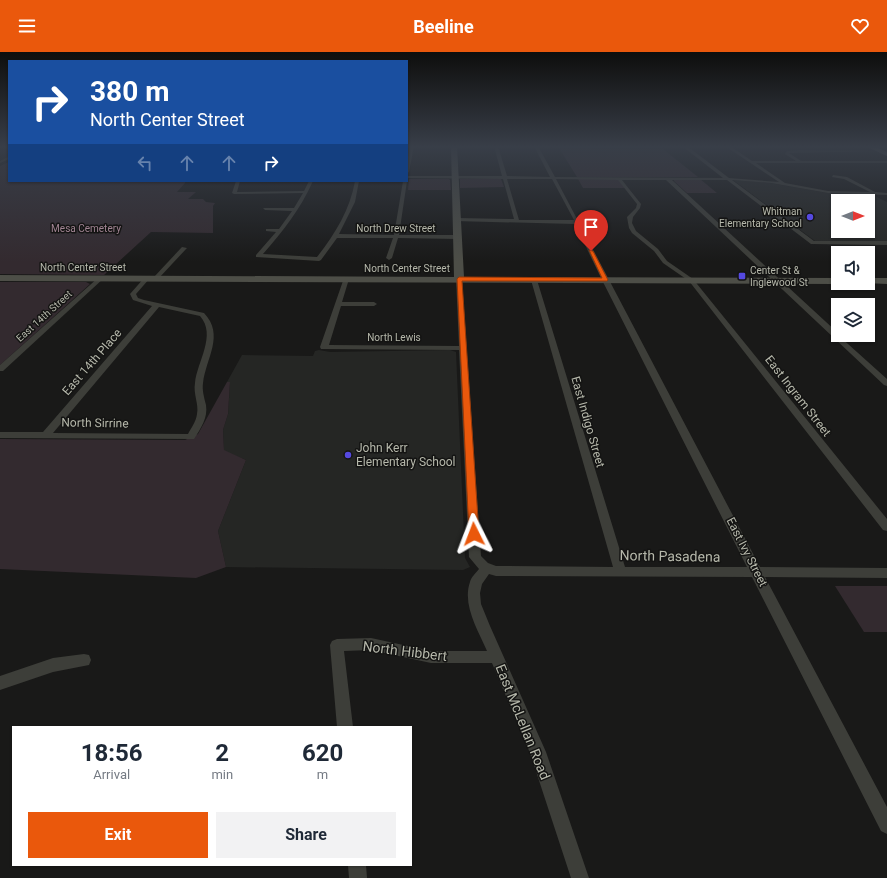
<!DOCTYPE html>
<html lang="en">
<head>
<meta charset="utf-8">
<style>
	:root { --surface:#fff; --page:#f2f2f3; --text:#1f2937; --muted:#747a83; --accent:#ea580c }
	body { margin:0; font-family:Roboto,sans-serif; background:var(--page); color:var(--text); height:100vh; display:flex; flex-direction:column; font-size:15px; white-space:nowrap }
	* { box-sizing:border-box; margin:0 }
	p { font-size:13px; color:var(--muted) }
	.icon { flex:none; width:22px; height:22px; fill:none; stroke:currentColor; stroke-width:2; stroke-linecap:round; stroke-linejoin:round }
	.map { position:relative; flex:1; overflow:hidden }
	.panel { position:absolute; left:12px; top:674px; width:400px; height:140px; display:flex; flex-direction:column; background:var(--surface); border-radius:0px; box-shadow:0 1px 3px #0004 }
	.panel>* { flex:none }
	.hud { position:absolute; left:8px; top:8px; width:400px; height:122px; border-radius:0px; box-shadow:0 1px 3px #0004; background:#1a4fa0; color:#fff; overflow:hidden }
	.needle { width:26px; rotate:90deg }
	.buttons { position:absolute; left:831px; top:142px; display:grid; gap:8px }
	.buttons a { display:grid; place-items:center; width:44px; height:44px; border-radius:0px; background:var(--surface); box-shadow:0 1px 3px #0004; font-size:20px }
	.pin { position:absolute; display:grid; place-items:center; width:34px; height:34px; color:#fff; margin:-41px -17px; border-radius:50% 50% 50% 0; rotate:-45deg; box-shadow:0 0 4px #0007 }
	.pin .icon { rotate:45deg }
	.me { position:absolute; width:44px; margin:-22px; rotate:357deg; stroke-linejoin:round; filter:drop-shadow(0 0 3px #0008) }
	.turn { display:flex; align-items:center; gap:14px; height:84px; padding:0 16px; font-size:18px }
	.turn .icon { width:52px; height:52px; stroke-width:2.5 }
	.turn b { display:block; font-size:28px; line-height:34px }
	.lanes { display:flex; align-items:center; height:38px; padding:0 16px; background:#0003; justify-content:center; gap:20px; direction:ltr }
	.lanes .off { opacity:.35 }
	.eta { display:flex; justify-content:space-evenly; align-items:center; height:68px; text-align:center }
	.eta b { font-size:24px; font-weight:700; line-height:28px }
	.primary-button { display:flex; gap:8px; margin-top:auto; padding:8px 16px }
	.primary-button a { flex:1; height:46px; border-radius:0px; background:var(--accent); color:#fff; font-size:16px; font-weight:700; line-height:46px; text-align:center }
	.primary-button a+a { background:var(--page); color:var(--text) }
	header { display:flex; justify-content:space-between; align-items:center; height:52px; padding:0 16px; background:var(--accent); color:#fff; font-size:18px; font-weight:700 }
	.map>svg:first-child { display:block }
</style>
</head>
<body>
<header><svg class="icon" aria-label="menu" viewBox="0 0 24 24"><path d="M4 6h16M4 12h16M4 18h16"/></svg>Beeline<svg class="icon" aria-label="heart" viewBox="0 0 24 24"><path d="M12 20l-8-8c-3-5 5-10 8-4 3-6 11-1 8 4z"/></svg></header>
<div class="map">
<svg width="887" height="826" viewBox="0 0 887 826">
	<rect width="100%" height="100%" fill="#191918"/>
	<!-- built -->
	<g fill="#252624" fill-rule="evenodd">
		<polygon points="557,94 660,94 663,97 559,96"/>
		<path d="M733 128 770 131 828 141 873 143 887 150V189H815ZM838 149H868V179H838Z"/>
		<polygon points="319,298 330,300 450,298 456,300 465,506 470,515 463,518 226,515 218,479 246,408 224,399 223,378 228,362 230,330 227,330 242,303 313,304 315,299"/>
	</g>
	<!-- green -->
	<g fill="#332a2f">
		<polygon points="559,96 663,97 698,125 577,125"/>
		<polygon points="9,110 9,129 185,129 185,131 177,140 196,140 188,147 203,147 206,150 215,151 213,154 213,181 151,180 104,223 0,222 0,114"/>
		<polygon points="409,127 449,127 450,128 451,138 408,138"/>
		<polygon points="460,127 501,127 504,135 460,136"/>
		<polygon points="578,127 618,127 625,136 583,136"/>
		<polygon points="674,127 700,127 717,141 687,141 674,129"/>
		<polygon points="0,230 86,230 90,232 0,313"/>
		<polygon points="227,330 230,330 228,362 223,378 224,398 246,408 218,479 226,515 196,526 0,517 0,387 185,388 198,382"/>
		<polygon points="835,534 887,534 887,580 864,580"/>
	</g>
	<g fill="none" stroke-linecap="round" stroke-linejoin="round">
		<!-- canal -->
		<polygon fill="#3c3a2f" fill-rule="evenodd" points="8,105 9,105 9,107 0,111 0,109"/>
		<!-- street -->
		<g fill="#3d3e39" fill-rule="evenodd">
			<polygon points="410,94 414,94 409,120 407,121 407,110"/>
			<path d="M494 94H498L507 124 550 125 534 94H538L555 125 723 126 682 94H687L729 126 779 130 725 94H730L752 109H796L785 102 787 99 799 98 881 99 789 101 801 109H887V111H756L785 131 828 139 870 140 844 127 832 125 833 123 847 125 875 140 887 141V143L828 141 771 131 732 128 814 189H887V193L811 192 727 128H672L838 281V283L887 327V334L884 333 666 128H622L641 152 640 156 633 165 632 171 636 179 658 197 667 209 693 227 887 467V479L883 478 689 229 663 211 654 199 632 181 629 176 627 165 636 156 637 152 618 128 556 127 760 515 887 516V526L765 525 887 755V782L881 779 752 525 496 524 489 522 482 532 480 541 481 552 490 574 546 700 589 826H571L530 701 492 611H431L371 598 344 599 353 675H337L330 593 332 589 337 587 371 586 431 599H487C478 578 462 553 470 530 471 525 476 521 479 517L469 505 459 298 321 297 320 295 344 226 349 227 342 250H374L377 252 374 254H341L329 293 459 294 456 227 459 225 462 227 481 504 488 511 496 514 613 515 531 228 534 226 537 228 625 515H747L602 228 575 172 455 169V167L457 166 514 167 503 127 407 126V124H502ZM507 127H552L574 168H519Z"/>
			<path d="M236 129H240L237 140 304 139 309 129H313C300 158 283 179 263 202L317 205C335 182 350 158 355 129H359L355 150 339 182 394 183 403 129H407L399 183H458L461 185 458 187 398 186 392 206 389 208 386 206 393 186H337L321 208 319 209 256 205V203L276 180 266 179V177H279L292 159 265 158 263 156H294L303 141 234 142 232 141Z"/>
			<polygon points="182,195 187,196 158,227 154,227 154,225"/>
			<polygon points="99,225 104,226 3,319 0,319 0,313"/>
			<path d="M145 225 150 226 136 242 138 246 144 248 204 261C225 283 206 306 203 331 202 338 204 345 206 353 208 366 201 376 194 387L0 386V380H43L152 254 133 248 130 242ZM159 255 200 264C217 283 197 310 195 331 193 342 199 352 197 362 196 370 191 376 188 382L53 381Z"/>
			<polygon points="84,602 89,603 91,608 89,613 53,620 0,638 0,624 53,606"/>
			<polygon points="348,813 366,813 367,826 349,826"/>
		</g>
		<!-- secondary -->
		<g fill="#4d4e47" fill-rule="evenodd">
			<polygon points="451,94 457,94 464,225 838,226 838,231 841,231 838,232 0,229 0,223 454,225"/>
			<polygon points="868,226 887,226 887,232 865,231 868,231"/>
		</g>
		<!-- primary -->
		<polygon fill="#5b5d55" fill-rule="evenodd" points="865,94 874,94 887,100 887,104"/>
	</g>
	<!-- sky -->
	<linearGradient id="sky" x2="0" y2="1"><stop stop-color="#0e0e0d"/><stop offset="0.45" stop-color="#383e48"/><stop offset="1" stop-color="#383e48" stop-opacity="0"/></linearGradient>
	<rect width="887" height="210" fill="url(#sky)"/>
	<!-- route -->
	<polygon fill="#ea580c" stroke="#983908" points="589,198 593,199 608,228 607,229 462,229 479,482 478,485 470,485 469,482 457,227 459,225 602,226"/>
	<!-- markers -->
	<g fill="#5549e0" stroke="#141413" stroke-width="1.5">
		<circle cx="810" cy="165" r="4"/>
		<rect x="738" y="220" width="8" height="8" rx="2"/>
		<circle cx="348" cy="403" r="4"/>
	</g>
	<g text-anchor="middle" dominant-baseline="central" stroke-width="3" stroke-linejoin="round" paint-order="stroke">
		<!-- far-poi labels -->
		<g font-size="10" fill="#b6b8ab" stroke="#141413" text-anchor="end">
			<text x="802" y="159">Whitman<tspan x="802" dy="12">Elementary School</tspan></text>
			<text x="750" y="218" text-anchor="start">Center St &amp;<tspan x="750" dy="12">Inglewood St</tspan></text>
		</g>
		<!-- far-park labels -->
		<g font-size="10" fill="#a18493" stroke="#141413">
			<text x="86" y="176">Mesa Cemetery</text>
		</g>
		<!-- far-street labels -->
		<g font-size="10" fill="#b6b8ab" stroke="#141413">
			<text x="396" y="176">North Drew Street</text>
			<text x="83" y="215">North Center Street</text>
			<text x="407" y="216">North Center Street</text>
			<text transform="translate(44 264) rotate(-42)">East 14th Street</text>
			<text x="394" y="285">North Lewis</text>
		</g>
		<!-- street labels -->
		<g font-size="12" fill="#b6b8ab" stroke="#141413">
			<text transform="translate(92 310) rotate(-49)">East 14th Place</text>
			<text transform="translate(798 344) rotate(52)">East Ingram Street</text>
			<text transform="translate(588 370) rotate(74)">East Indigo Street</text>
			<text transform="translate(95 371) rotate(1)">North Sirrine</text>
			<text transform="translate(747 500) rotate(63)">East Ivy Street</text>
		</g>
		<!-- poi labels -->
		<g font-size="12" fill="#b6b8ab" stroke="#141413" text-anchor="start">
			<text x="356" y="396">John Kerr<tspan x="356" dy="14">Elementary School</tspan></text>
		</g>
		<!-- near-street labels -->
		<g font-size="14" fill="#b6b8ab" stroke="#141413">
			<text transform="translate(670 504) rotate(1)">North Pasadena</text>
			<text transform="translate(405 599) rotate(7)">North Hibbert</text>
			<text transform="translate(523 670) rotate(68)">East McLellan Road</text>
		</g>
	</g>
</svg>
<div class="buttons">
<a><svg class="needle" viewBox="-14 -14 28 28"><path d="M0-13l5 13h-10z" fill="#e53935"/><path d="M0 13l5-13h-10z" fill="#747a83"/></svg></a>
<a><svg class="icon" aria-label="sound" viewBox="0 0 24 24"><path d="M4 9h4l5-4v14l-5-4H4zM17 9q2 3 0 6"/></svg></a>
<a><svg class="icon" aria-label="layers" viewBox="0 0 24 24"><path d="M12 4l9 5-9 5-9-5zM3 14l9 5 9-5"/></svg></a>
</div>
<div class="pin" style="left:591px;top:199px;background:#d93025"><svg class="icon" aria-label="arrive" viewBox="0 0 24 24"><path d="M6 21V4h12l-3 4 3 4H6"/></svg></div>
<svg class="me" style="left:474px;top:482px" viewBox="-20 -20 40 40"><path d="M0-17L14 15 0 8-14 15z" fill="#ea580c" stroke="#fff" stroke-width="4"/></svg>
<div class="hud">
<div class="turn"><svg class="icon" aria-label="right" viewBox="0 0 24 24"><path d="M7 20v-9h11M14 6l5 5-5 5"/></svg><div><b>380 m</b>North Center Street</div></div>
<div class="lanes"><svg class="icon off" aria-label="left" viewBox="0 0 24 24"><path d="M17 20v-9H6M10 6l-5 5 5 5"/></svg><svg class="icon off" aria-label="ahead" viewBox="0 0 24 24"><path d="M12 20V5M6 11l6-6 6 6"/></svg><svg class="icon off" aria-label="ahead" viewBox="0 0 24 24"><path d="M12 20V5M6 11l6-6 6 6"/></svg><svg class="icon" aria-label="right" viewBox="0 0 24 24"><path d="M7 20v-9h11M14 6l5 5-5 5"/></svg></div>
</div>
<section class="panel">
<div class="eta">
<div><b>18:56</b><p>Arrival</p></div>
<div><b>2</b><p>min</p></div>
<div><b>620</b><p>m</p></div>
</div>
<div class="primary-button"><a>Exit</a><a>Share</a></div>
</section>
</div>
</body>
</html>
